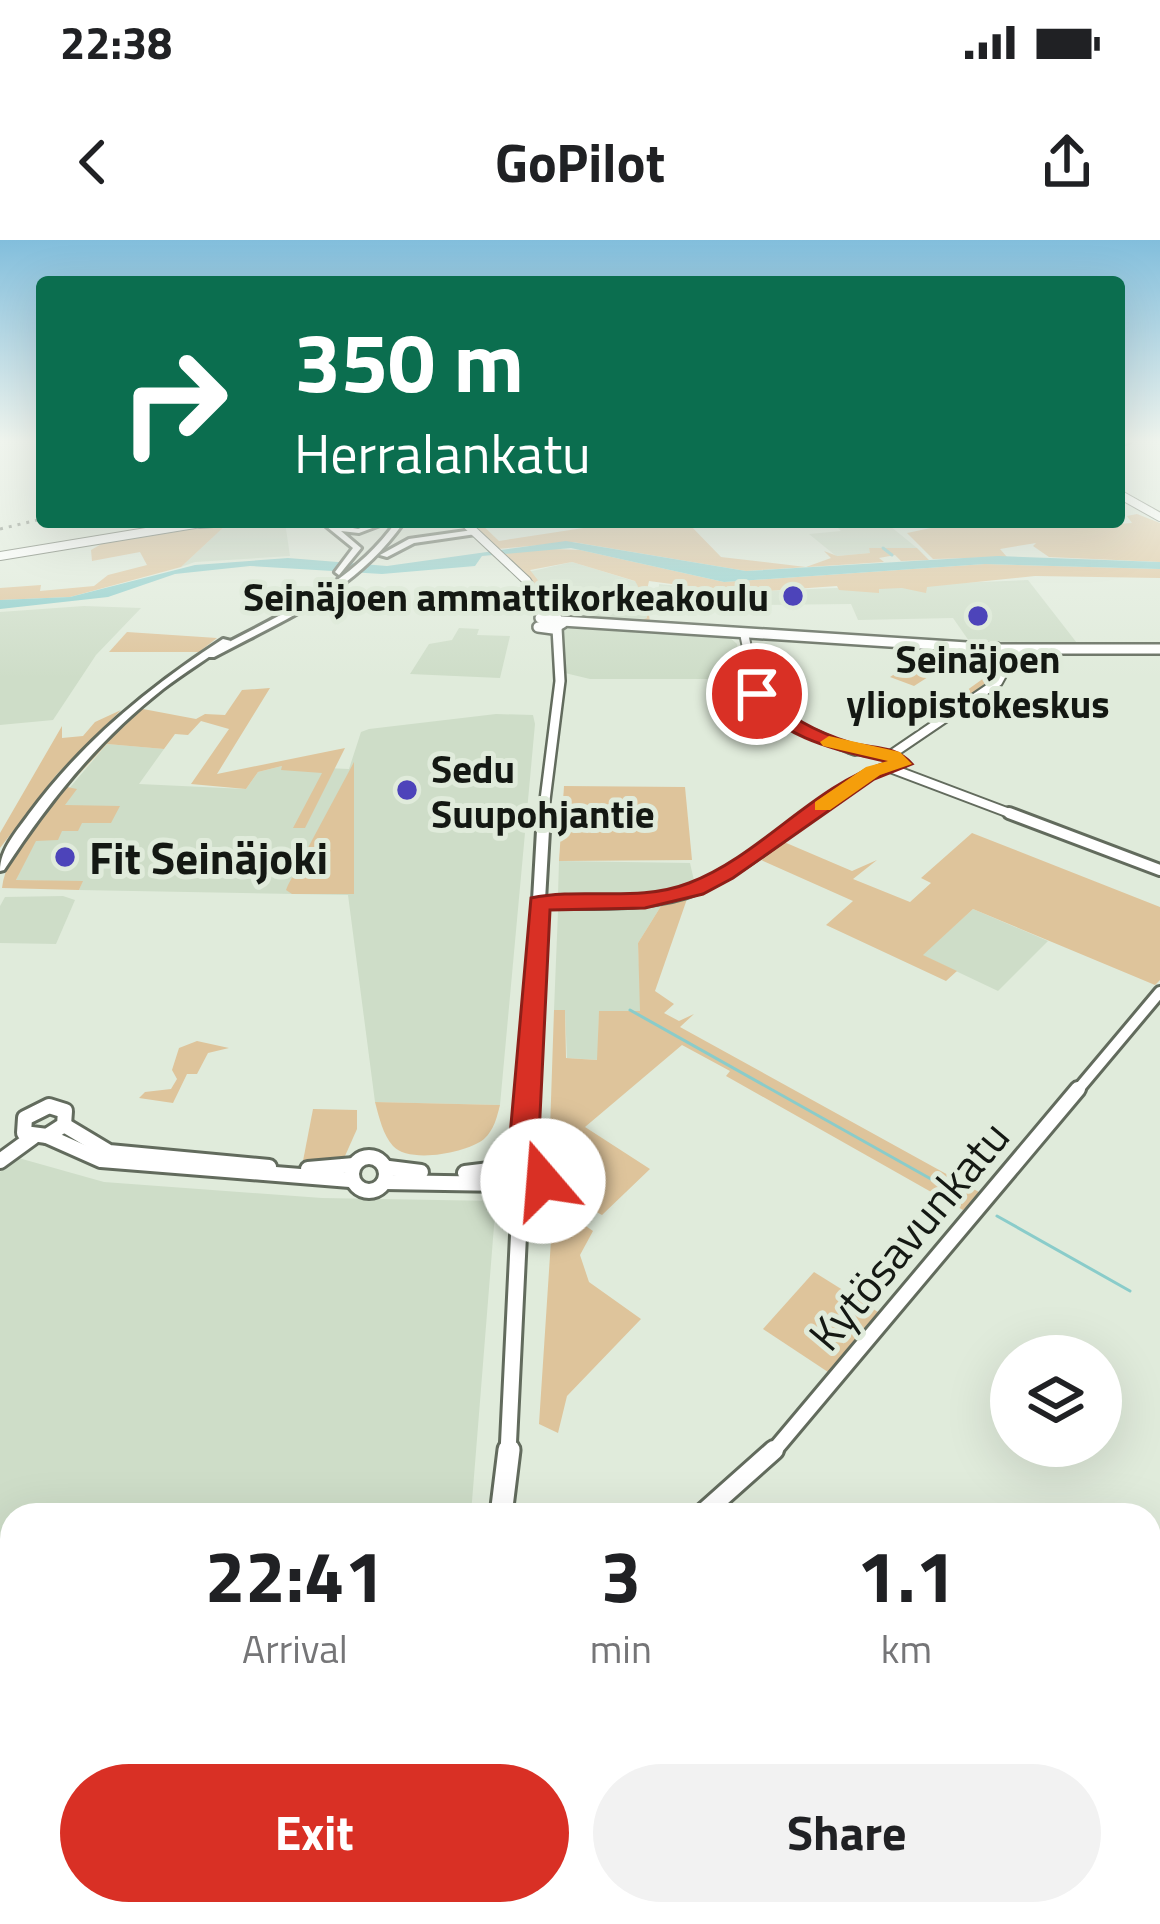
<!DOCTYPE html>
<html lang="en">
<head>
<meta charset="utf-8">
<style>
	:root { --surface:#fff; --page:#f2f2f2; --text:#202124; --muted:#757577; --accent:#d93025 }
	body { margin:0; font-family:"Titillium Web",sans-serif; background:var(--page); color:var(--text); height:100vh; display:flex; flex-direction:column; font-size:45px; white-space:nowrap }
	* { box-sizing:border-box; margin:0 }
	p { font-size:39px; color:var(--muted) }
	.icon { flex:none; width:66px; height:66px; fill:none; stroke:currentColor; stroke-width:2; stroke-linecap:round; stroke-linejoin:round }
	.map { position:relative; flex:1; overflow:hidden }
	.details { position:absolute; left:0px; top:1263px; width:1161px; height:423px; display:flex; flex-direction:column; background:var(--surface); border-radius:36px 36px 0 0; box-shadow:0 12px 48px #0002 }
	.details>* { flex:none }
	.banner { position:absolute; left:36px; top:36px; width:1089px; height:252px; border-radius:12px; box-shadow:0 12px 48px #0002; background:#0b6e4f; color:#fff; overflow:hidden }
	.controls { position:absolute; left:990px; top:1095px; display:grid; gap:24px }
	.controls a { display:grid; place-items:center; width:132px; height:132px; border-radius:50%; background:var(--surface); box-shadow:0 12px 48px #0002; font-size:60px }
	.pin { position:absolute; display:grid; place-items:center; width:102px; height:102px; color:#fff; margin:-51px; border:6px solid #fff; border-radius:50%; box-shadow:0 3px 12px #0007 }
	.me { position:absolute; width:132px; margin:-66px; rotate:342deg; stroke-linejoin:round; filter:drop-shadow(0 0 9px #0008) }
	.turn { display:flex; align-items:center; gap:42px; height:252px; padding:0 60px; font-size:54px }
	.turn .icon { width:156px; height:156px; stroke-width:2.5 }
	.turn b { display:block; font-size:84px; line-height:102px }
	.eta { display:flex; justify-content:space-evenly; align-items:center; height:204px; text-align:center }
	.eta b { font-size:72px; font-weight:700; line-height:84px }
	.cta { display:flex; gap:24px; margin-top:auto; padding:24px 60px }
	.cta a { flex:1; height:138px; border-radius:72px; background:var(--accent); color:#fff; font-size:48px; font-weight:700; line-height:138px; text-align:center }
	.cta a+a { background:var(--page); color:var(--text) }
	.status { display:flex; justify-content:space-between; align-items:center; height:84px; padding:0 60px; background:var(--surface); direction:ltr }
	.status svg { height:33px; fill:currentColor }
	header { display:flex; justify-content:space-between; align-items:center; height:156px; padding:0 60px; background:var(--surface); font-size:54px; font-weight:700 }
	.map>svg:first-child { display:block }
</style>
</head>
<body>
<div class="status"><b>22:38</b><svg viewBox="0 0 49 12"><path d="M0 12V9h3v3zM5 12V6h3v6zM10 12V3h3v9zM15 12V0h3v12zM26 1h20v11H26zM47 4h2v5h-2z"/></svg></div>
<header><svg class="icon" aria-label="back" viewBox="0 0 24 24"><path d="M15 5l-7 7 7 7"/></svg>GoPilot<svg class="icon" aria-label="share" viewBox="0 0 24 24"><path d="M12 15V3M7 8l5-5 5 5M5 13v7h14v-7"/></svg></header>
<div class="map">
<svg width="1160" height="1684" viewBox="0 0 1160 1684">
	<rect width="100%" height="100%" fill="#e0ebdb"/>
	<!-- built -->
	<g fill="#ceddc8">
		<polygon points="229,282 285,282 290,316 195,322 181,327"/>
		<polygon points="832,282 863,282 870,288 890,286 917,308 869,308 871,313 836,316 809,294 841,291"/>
		<polygon points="572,322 644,344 647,379 571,377 559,371 528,332"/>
		<polygon points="1028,340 1077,403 969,401 953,378 858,380 851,364 659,366 659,344 737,352"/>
		<polygon points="84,366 141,368 96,415 53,480 0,485 0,372"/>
		<polygon points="573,387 729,397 737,404 743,439 590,439 565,433 563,390"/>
		<polygon points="459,388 479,389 477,395 510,396 500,438 410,434 429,404 452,400"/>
		<polygon points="496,474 533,475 535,484 500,865 375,862 348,655 79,650 82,642 16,640 49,572 107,504 164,509 139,544 246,549 258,532 282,526 349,529 361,492 369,489"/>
		<polygon points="559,621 690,623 695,645 623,660 563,656 558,653"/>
		<polygon points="63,656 75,660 56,704 0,703 0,666 5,657"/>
		<polygon points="661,666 638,703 641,771 599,772 598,820 567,818 565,770 554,770 558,671"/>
		<polygon points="973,669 1048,701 998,751 922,715"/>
		<polygon points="15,917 104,942 322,958 496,961 471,1274 12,1275 12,1674 447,1674 446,1684 0,1684 0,932"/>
	</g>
	<!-- green -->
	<g fill="#dec49b">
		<polygon points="1137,274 1160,283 1160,322 1049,317 1033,306 1036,303 1000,309 1007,317 933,319 907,293 931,288 926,282 954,282 963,288 1020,282 1118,284 1132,283 1127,276"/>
		<polygon points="468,282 479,282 499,301 590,287 688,283 721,317 806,327 831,318 824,311 837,316 870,313 869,308 917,308 929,320 901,321 895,315 879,318 884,322 746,331 573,302 497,309"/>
		<polygon points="227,284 181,327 70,357 0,360 0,348 41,345 40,351 94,346 108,335 147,325 140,312 92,321 91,310 103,303"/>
		<polygon points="551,309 580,310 724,342 985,324 1160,329 1160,338 1035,336 927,347 926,353 902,348 879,349 879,353 839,350 837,346 739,353 649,341 645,359 635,341 572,322 530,330 562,371 581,372 580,377 640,381 647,378 646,369 641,368 648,367 650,382 571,377 561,373 504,313"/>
		<polygon points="127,392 217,398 199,412 109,412"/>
		<polygon points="914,408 991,414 996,435 942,476 935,473 984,438 987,425 927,409 921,415 942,422 937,425 939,430 914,446 890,437 911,423 900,419"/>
		<path d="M270 448 217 534 345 508 305 588H293L322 533 281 530 282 526 258 532 246 549 191 544 229 489 201 481 188 495 175 494 164 509 107 504 67 547 77 549 65 565 120 566 111 583H82L78 591H62L58 600 36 601 16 640 83 641 79 650 2 648C9 592 93 511 134 472L143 469 196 479 205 474 225 475 242 450Z"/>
		<polygon points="121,470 57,534 0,608 0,593 62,486 62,498 83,496 95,482"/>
		<polygon points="354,522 354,654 292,654 286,650 288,645"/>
		<polygon points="564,546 685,547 692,620 559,621"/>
		<polygon points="972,593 1160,667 1160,740 1155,745 973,669 923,715 957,731 946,741 826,685 853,661 761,620 784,602 852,631 877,620 853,639 910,662 931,643 921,638"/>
		<polygon points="687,659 655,751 674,764 664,773 679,781 694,774 680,787 979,952 963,970 726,836 730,831 682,805 585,887 650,929 602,975 578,962 571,969 577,980 593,991 580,1015 589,1042 641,1079 567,1156 558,1193 539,1184 555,939 549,920 554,770 565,770 566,818 597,820 599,771 640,771 638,703 661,666"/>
		<polygon points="197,801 229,808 208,813 197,834 187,834 173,863 139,858 145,852 171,849 177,839 172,830 179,808"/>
		<path d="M375 862 500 865C497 877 494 890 484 899 467 913 409 924 393 906 383 895 379 877 375 862Z"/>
		<polygon points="313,869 357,870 357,889 345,916 330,922 303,921"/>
		<polygon points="814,1032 878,1072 828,1132 763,1089"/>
	</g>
	<!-- water -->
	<polygon fill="#8accca" points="566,301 746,331 998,316 1160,322 1160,329 985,324 724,342 571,308 482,316 475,326 382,334 250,326 175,334 108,357 0,369 0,360 70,357 195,325 288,318 387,326"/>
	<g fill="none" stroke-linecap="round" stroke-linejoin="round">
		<!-- stream -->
		<g stroke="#8accca" stroke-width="3">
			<polyline points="883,308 892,315"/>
			<polyline points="630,770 963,957"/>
			<polyline points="997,976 1130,1051"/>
		</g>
		<defs>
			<g id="tertiary-far3">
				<path d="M744 393C759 474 783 482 855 511"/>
				<polyline points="892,514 998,442 1003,433 997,407"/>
				<polyline points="890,528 1017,576"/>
				<polyline points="807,576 867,534 902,524 893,516 850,509"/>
			</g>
			<g id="tertiary-far2">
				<polyline points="1009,573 1160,630"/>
				<path d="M539 663C591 662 651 668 700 647 740 629 776 598 812 573"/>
				<polyline points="1076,852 1160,752"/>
			</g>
			<g id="tertiary-far1">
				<polygon points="49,866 65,871 64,885 47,896 24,893 25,878"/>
				<polyline points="64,885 109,912 269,927"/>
				<polyline points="47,896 101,920 350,940"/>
				<circle cx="369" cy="934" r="17"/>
				<polyline points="0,921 33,897"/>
				<polyline points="389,928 421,932"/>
				<polyline points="308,929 354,925"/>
				<polyline points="465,933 506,928"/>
				<polyline points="384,942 505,944"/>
				<polyline points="772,1213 1078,849"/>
			</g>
			<polyline id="tertiary" points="701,1275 774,1210"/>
			<g id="secondary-far4">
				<polyline points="1119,254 1160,277"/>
				<polyline points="464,282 527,341 542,365"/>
				<polyline points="200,284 227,282"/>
				<polyline points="0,316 207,282"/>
			</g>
			<g id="secondary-far3">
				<polyline points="540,362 557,378"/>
				<polyline points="562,381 998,409 1160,409"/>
				<polyline points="538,387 553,389 563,383 540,378"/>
				<polyline points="543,576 560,441 557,388"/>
			</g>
			<polyline id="secondary-far2" points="528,852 544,573"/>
			<g id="secondary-far1">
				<polyline points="512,923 522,911 528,849"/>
				<polyline points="522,974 545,936 533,918"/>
				<polyline points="508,1213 519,985 518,963 503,934 518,921 536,923"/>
			</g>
			<g id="secondary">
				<polyline points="501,1275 509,1210"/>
				<polyline points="481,1684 482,1674"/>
			</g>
			<g id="primary">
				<polygon points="1119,202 1129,202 1119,205"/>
				<path d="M223 399 231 401C209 418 185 432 163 449 98 500 49 561 4 630L0 631C0 609 17 591 29 574 82 502 149 447 223 399Z"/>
			</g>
			<g id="trunk">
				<polygon points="321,282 358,289 377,282 388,282 359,293 341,291 361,308 339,335 335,332 353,308"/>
				<path d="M396 282H404C355 352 287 378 214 417H208V413C276 376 350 347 396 282Z"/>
				<polygon points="473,290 477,292 476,294 414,303 387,317 380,315 409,299"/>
			</g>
		</defs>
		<!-- tertiary-far3 casing -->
		<use href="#tertiary-far3" stroke="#626b5d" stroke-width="12"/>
		<!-- tertiary-far2 casing -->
		<use href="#tertiary-far2" stroke="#626b5d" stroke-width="16"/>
		<!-- tertiary-far1 casing -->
		<use href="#tertiary-far1" stroke="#626b5d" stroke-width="20"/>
		<!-- tertiary casing -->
		<use href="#tertiary" stroke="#626b5d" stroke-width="24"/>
		<!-- secondary-far4 casing -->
		<use href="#secondary-far4" stroke="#626b5d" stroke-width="10"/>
		<!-- secondary-far3 casing -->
		<use href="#secondary-far3" stroke="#626b5d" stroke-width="14"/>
		<!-- secondary-far2 casing -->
		<use href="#secondary-far2" stroke="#626b5d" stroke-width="18"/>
		<!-- secondary-far1 casing -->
		<use href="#secondary-far1" stroke="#626b5d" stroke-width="21"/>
		<!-- secondary casing -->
		<use href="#secondary" stroke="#626b5d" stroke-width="27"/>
		<!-- primary casing -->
		<use href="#primary" stroke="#626b5d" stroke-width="6"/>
		<!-- trunk casing -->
		<use href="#trunk" stroke="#626b5d" stroke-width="6"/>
		<!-- tertiary-far3 -->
		<use href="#tertiary-far3" stroke="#fff" stroke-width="8"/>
		<!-- tertiary-far2 -->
		<use href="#tertiary-far2" stroke="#fff" stroke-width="10"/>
		<!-- tertiary-far1 -->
		<use href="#tertiary-far1" stroke="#fff" stroke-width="14"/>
		<!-- tertiary -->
		<use href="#tertiary" stroke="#fff" stroke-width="18"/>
		<!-- secondary-far4 -->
		<use href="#secondary-far4" stroke="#fff" stroke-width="8"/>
		<!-- secondary-far3 -->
		<use href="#secondary-far3" stroke="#fff" stroke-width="9"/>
		<!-- secondary-far2 -->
		<use href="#secondary-far2" stroke="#fff" stroke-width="12"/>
		<!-- secondary-far1 -->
		<use href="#secondary-far1" stroke="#fff" stroke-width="15"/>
		<!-- secondary -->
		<use href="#secondary" stroke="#fff" stroke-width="21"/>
		<!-- primary -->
		<use href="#primary" fill="#fff" fill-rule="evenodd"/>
		<!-- trunk -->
		<use href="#trunk" fill="#fff" fill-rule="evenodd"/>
		<!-- rail -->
		<polyline stroke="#71796e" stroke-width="3" stroke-dasharray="3 6" stroke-linecap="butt" points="0,289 42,279"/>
	</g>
	<!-- sky -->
	<linearGradient id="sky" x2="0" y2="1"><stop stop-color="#82bedc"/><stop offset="0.46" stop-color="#f1f6ef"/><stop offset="1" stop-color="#f1f6ef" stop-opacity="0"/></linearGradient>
	<rect width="1160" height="438" fill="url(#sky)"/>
	<!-- route -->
	<path fill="#d93025" stroke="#8d1f18" stroke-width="3" d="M750 450H763C786 477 817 492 851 503 874 509 895 505 912 524L874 539 733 638 703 654 645 668 550 670 539 896 559 931 553 949H533L529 931 510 896 531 658C583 647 638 663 689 643 762 615 813 545 888 522 835 509 783 500 748 454Z"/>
	<!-- slow -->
	<polygon fill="#f59e0b" points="829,496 900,512 912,524 880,535 830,570 815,570 815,562 866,527 888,521 823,506 820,502"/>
	<!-- markers -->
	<g fill="#4d44ba" stroke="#e0ebdb" stroke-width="4.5">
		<circle cx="793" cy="356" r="12"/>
		<circle cx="978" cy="376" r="12"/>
		<circle cx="407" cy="550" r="12"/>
		<circle cx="65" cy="617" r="12"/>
	</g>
	<g text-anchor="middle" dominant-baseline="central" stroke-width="10" stroke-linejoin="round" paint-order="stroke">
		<!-- far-poi labels -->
		<g font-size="39" font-weight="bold" fill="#141813" stroke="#e0ebdb" text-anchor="end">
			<text x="769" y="356">Seinäjoen ammattikorkeakoulu</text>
			<text x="978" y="418" text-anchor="middle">Seinäjoen<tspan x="978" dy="45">yliopistokeskus</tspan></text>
			<text x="431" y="528" text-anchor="start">Sedu<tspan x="431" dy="45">Suupohjantie</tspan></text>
		</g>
		<!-- poi labels -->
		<g font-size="45" font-weight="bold" fill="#141813" stroke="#e0ebdb" text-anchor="start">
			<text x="89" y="617">Fit Seinäjoki</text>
		</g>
		<!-- street labels -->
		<g font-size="45" fill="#141813" stroke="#e0ebdb">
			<text transform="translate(908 995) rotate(-50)">Kytösavunkatu</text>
		</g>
	</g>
</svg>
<div class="controls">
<a><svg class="icon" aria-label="layers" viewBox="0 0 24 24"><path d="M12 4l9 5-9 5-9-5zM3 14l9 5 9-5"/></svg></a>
</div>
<div class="pin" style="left:757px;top:454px;background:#d93025"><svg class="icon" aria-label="arrive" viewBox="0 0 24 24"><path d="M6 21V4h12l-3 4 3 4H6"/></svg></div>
<svg class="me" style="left:543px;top:941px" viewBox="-20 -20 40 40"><circle r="19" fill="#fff"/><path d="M0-13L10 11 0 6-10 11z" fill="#d93025"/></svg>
<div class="banner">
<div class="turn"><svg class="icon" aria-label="right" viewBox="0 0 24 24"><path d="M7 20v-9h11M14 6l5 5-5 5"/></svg><div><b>350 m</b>Herralankatu</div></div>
</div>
<section class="details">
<div class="eta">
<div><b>22:41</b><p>Arrival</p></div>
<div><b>3</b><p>min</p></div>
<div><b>1.1</b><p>km</p></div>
</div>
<div class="cta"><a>Exit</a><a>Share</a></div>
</section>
</div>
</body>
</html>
